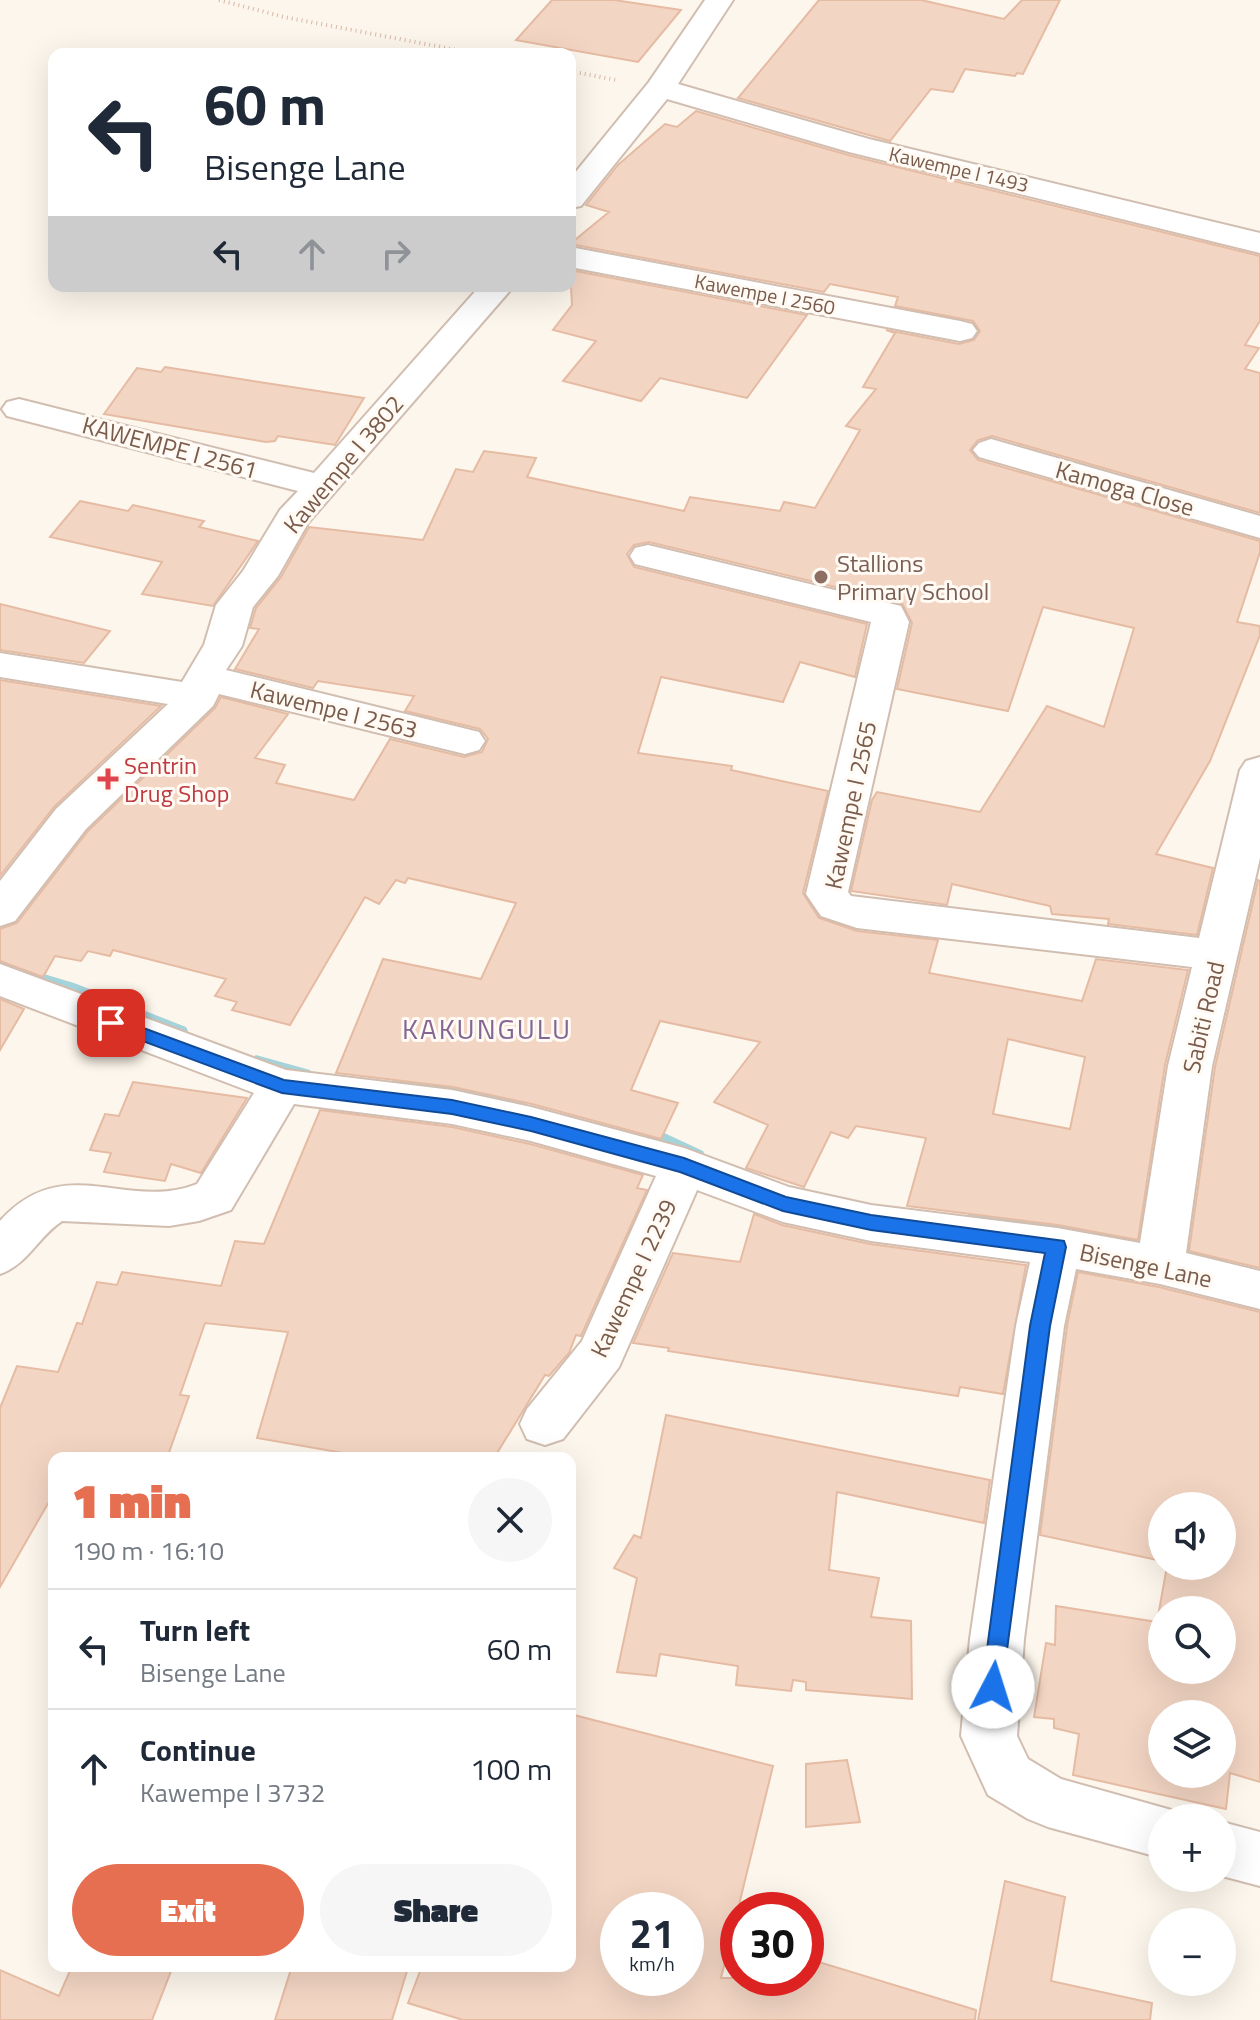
<!DOCTYPE html>
<html lang="en">
<head>
<meta charset="utf-8">
<style>
	:root { --surface:#fff; --page:#f6f6f7; --text:#1f2937; --muted:#747a83; --line:#e0e1e3; --accent:#e76f51 }
	body { margin:0; font-family:"Titillium Web",sans-serif; background:var(--page); color:var(--text); height:100vh; display:flex; flex-direction:column; font-size:30px; white-space:nowrap }
	* { box-sizing:border-box; margin:0 }
	p { font-size:26px; color:var(--muted) }
	.icon { flex:none; width:44px; height:44px; fill:none; stroke:currentColor; stroke-width:2; stroke-linecap:round; stroke-linejoin:round }
	.map { position:relative; flex:1; overflow:hidden }
	.sheet { position:absolute; left:48px; top:1452px; width:528px; height:520px; display:flex; flex-direction:column; background:var(--surface); border-radius:16px; box-shadow:0 8px 32px #0002 }
	.sheet>* { flex:none }
	.banner { position:absolute; left:48px; top:48px; width:528px; height:244px; border-radius:16px; box-shadow:0 8px 32px #0002; background:#fff; color:var(--text); overflow:hidden }
	.fabs { position:absolute; left:1148px; top:1492px; display:grid; gap:16px }
	.fabs a { display:grid; place-items:center; width:88px; height:88px; border-radius:50%; background:var(--surface); box-shadow:0 8px 32px #0002; font-size:40px }
	.speed { position:absolute; left:600px; top:1892px; display:flex; gap:16px; font-size:40px; font-weight:700; text-align:center }
	.speed>* { display:grid; place-content:center; width:104px; height:104px; border-radius:50%; background:var(--surface); box-shadow:0 8px 32px #0002; line-height:1 }
	.speed small { font-size:20px; font-weight:400 }
	.speed .limit { border:12px solid #d22; background:#fff; color:#111 }
	.pin { position:absolute; display:grid; place-items:center; width:68px; height:68px; color:#fff; margin:-34px; border-radius:16px; box-shadow:0 4px 12px #0006 }
	.me { position:absolute; width:88px; margin:-44px; rotate:5deg; stroke-linejoin:round; filter:drop-shadow(0 0 6px #0008) }
	.turn { display:flex; align-items:center; gap:28px; height:168px; padding:0 24px; font-size:36px }
	.turn .icon { width:104px; height:104px; stroke-width:2.5 }
	.turn b { display:block; font-size:56px; line-height:68px }
	.lanes { display:flex; align-items:center; height:76px; padding:0 24px; background:#0003; justify-content:center; gap:40px; direction:ltr }
	.lanes .off { opacity:.35 }
	.round { display:grid; place-items:center; flex:none; width:84px; height:84px; border-radius:42px; background:var(--page) }
	.summary { display:flex; align-items:center; justify-content:space-between; height:136px; padding:0 24px }
	h1 { font-size:48px; font-weight:800; line-height:60px; color:var(--accent) }
	.button { display:flex; gap:16px; margin-top:auto; padding:16px 24px }
	.button a { flex:1; height:92px; border-radius:48px; background:var(--accent); color:#fff; font-size:32px; font-weight:800; line-height:92px; text-align:center }
	.button a+a { background:var(--page); color:var(--text) }
	ul { padding:0; list-style:none }
	li { display:flex; align-items:center; gap:24px; height:120px; padding:0 24px; border-top:2px solid var(--line) }
	li div { flex:1 }
	li b { display:block; font-size:30px }
	li em { font-style:normal }
	.map>svg:first-child { display:block }
</style>
</head>
<body>
<div class="map">
<svg width="1260" height="2020" viewBox="0 0 1260 2020">
	<rect width="100%" height="100%" fill="#fdf6ec"/>
	<g fill="none" stroke-linecap="round" stroke-linejoin="round">
		<!-- stream -->
		<g fill="#a5d3da" fill-rule="evenodd">
			<polygon points="0,961 74,983 186,1027 188,1031 186,1035 176,1035 64,991 0,971"/>
			<polygon points="256,1055 310,1070 312,1074 310,1078 305,1079 251,1064 249,1060"/>
			<polygon points="398,1079 520,1095 525,1096 527,1100 525,1104 520,1105 398,1089 393,1088 391,1084 393,1080"/>
			<polygon points="645,1124 703,1151 705,1155 703,1159 693,1159 640,1133 638,1129 640,1125"/>
			<polygon points="972,1213 1083,1225 1220,1252 1225,1254 1228,1258 1225,1262 1220,1264 1083,1237 972,1225 967,1223 964,1219 967,1215"/>
		</g>
	</g>
	<!-- building -->
	<g fill="#f3d5c3" stroke="#e6bba3" stroke-width="2" fill-rule="evenodd">
		<polygon points="552,0 614,0 681,10 638,62 516,40"/>
		<polygon points="819,0 921,0 1004,19 1022,0 1060,0 1023,74 1017,73 1015,76 965,69 953,92 931,89 890,141 738,98"/>
		<path d="M696 111 848 155 1260 256V321L1245 345 1259 348 1245 369 1260 373V513L992 436 978 440 970 450 978 460 1260 541V552L1237 622 1260 626V635L1210 761 1156 854 1213 868 1197 935 1108 924 1109 919 1052 914 1050 906 952 884 947 905 851 891 872 800 877 792 980 812 1047 706 1104 727 1134 628 1043 607 1008 711 897 689 912 623 902 603 649 542 634 545 627 554 634 567 867 624 855 677 800 662 783 702 661 677 638 753 732 766 731 770 828 791 803 893 819 918 857 931 938 940 929 973 1082 1001 1096 959 1188 970 1165 1065 1138 1240 1058 1225 907 1206 926 1138 856 1126 848 1138 831 1132 804 1187 746 1168 768 1125 714 1102 760 1042 660 1021 631 1090 678 1103 661 1139 532 1104 453 1087 336 1073 383 959 481 979 516 903 408 878 405 883 396 880 379 904 365 897 290 1025 232 1010 237 1002 215 996 226 979 113 950 110 956 88 951 81 961 55 956 43 977 0 961V929L17 923 88 831 215 708 221 697 288 714 255 758 285 765 276 783 354 800 390 739 464 757 482 752 488 739 480 729 405 711 414 696 318 681 313 688 235 669 259 629 250 628 256 608 281 577 309 527 423 540 456 469 473 472 484 451 536 458 527 477 684 511 690 497 780 511 784 502 815 508 860 430 846 426 876 389 863 387 895 333 886 330 959 344 974 340 980 331 973 321 895 306 898 297 830 284 824 292 570 244 609 212 586 205 618 165 665 124 677 127ZM1008 1039 1085 1057 1070 1129 993 1114Z"/>
		<polygon points="570,270 807,315 747,398 660,378 641,401 563,381 596,341 553,330 572,305"/>
		<polygon points="165,367 259,382 364,398 335,445 278,436 275,441 266,442 104,414 137,368 161,372"/>
		<polygon points="80,501 128,511 133,505 204,521 199,527 258,541 213,606 142,594 162,562 50,537"/>
		<polygon points="0,604 110,631 84,663 0,650"/>
		<polygon points="0,680 161,706 54,807 0,876"/>
		<polygon points="1258,880 1260,881 1260,1268 1189,1251 1215,1067"/>
		<polygon points="0,999 24,1009 0,1050"/>
		<polygon points="133,1082 247,1098 201,1173 171,1164 165,1181 104,1172 111,1153 90,1150 105,1114 119,1116"/>
		<polygon points="320,1110 452,1127 530,1144 643,1175 637,1188 647,1190 581,1336 576,1335 569,1353 549,1376 545,1375 494,1458 372,1458 257,1438 288,1332 205,1323 180,1395 189,1396 167,1458 54,1458 54,1493 0,1587 0,1408 17,1366 58,1372 77,1323 82,1324 97,1282 117,1285 122,1272 221,1286 235,1241 264,1244"/>
		<polygon points="754,1214 782,1225 870,1244 1026,1265 1003,1394 960,1387 958,1396 668,1351 669,1348 633,1343 673,1253 740,1262"/>
		<path d="M1078 1272 1159 1287 1260 1312V1782L1230 1773 1226 1809 1073 1775 1079 1734 1054 1728V1719L1034 1717 1046 1643 1055 1645 1056 1606 1157 1622 1167 1566H1222V1506H1162V1561L1040 1535 1067 1326ZM1162 1610H1222V1670H1162ZM1162 1714H1222V1774H1162Z"/>
		<polygon points="666,1415 990,1480 984,1523 837,1492 829,1570 879,1578 871,1617 911,1621 912,1699 806,1690 806,1682 793,1680 791,1691 736,1685 738,1666 660,1654 656,1676 617,1672 637,1578 614,1568 634,1535 641,1538"/>
		<path d="M570 1714 773 1766 721 1978H806V1958L976 2010 975 2020H463L408 2003 422 1966H570ZM618 1910H686V1978H618Z"/>
		<polygon points="847,1760 860,1822 806,1827 806,1764"/>
		<polygon points="1005,1881 1065,1897 1051,1981 1152,2003 1150,2020 978,2020"/>
		<polygon points="72,1966 173,1966 152,2020 0,2020 0,1970 59,1996"/>
		<polygon points="292,1966 385,1966 407,1971 392,2020 275,2020"/>
	</g>
	<g fill="none" stroke-linecap="round" stroke-linejoin="round">
		<defs>
			<g id="minor">
				<polygon points="705,0 733,0 678,84 869,139 1260,233 1260,253 849,152 667,99 581,206 570,208 570,179 649,82"/>
				<polygon points="570,247 960,321 972,324 977,331 972,338 960,341 570,267"/>
				<polygon points="480,286 514,286 308,523 278,576 253,607 242,646 226,670 479,732 485,741 479,750 465,754 219,694 213,706 86,829 15,921 0,926 0,881 56,809 168,704 0,677 0,653 182,682 204,645 216,605 243,571 280,510 298,491 7,416 2,409 7,402 19,399 314,473"/>
				<polygon points="991,439 1260,516 1260,538 979,457 973,450 979,443"/>
				<path d="M648 545 901 606 909 622 848 892 851 896 1199 938 1240 770 1246 761 1260 757V858L1212 1066 1186 1253 1260 1271V1309L1160 1284 1076 1269 1064 1326 1024 1639 1017 1736 1028 1759 1061 1779 1182 1813 1184 1818H1162V1858L1048 1827 1028 1819 988 1795 961 1736 970 1639 1016 1326 1030 1262 871 1241 783 1222 697 1190 619 1367 563 1439 545 1445 527 1439 520 1424 527 1409 582 1341 656 1176 531 1141 452 1124 294 1104 231 1210 199 1221 169 1226 62 1221C38 1237 27 1265 0 1274V1221C64 1150 126 1212 197 1184L254 1093 0 996V964L286 1070 452 1090 531 1107 684 1148 789 1187 871 1205 1057 1228 1140 1243 1168 1066 1192 967 857 928 821 916 806 894 871 622 635 564 630 556 635 548Z"/>
				<polygon points="1222,1822 1260,1832 1260,1886 1222,1876"/>
			</g>
		</defs>
		<!-- minor casing -->
		<use href="#minor" stroke="#d1beb0" stroke-width="4"/>
		<!-- path -->
		<g stroke="#d9b8a5" stroke-width="4" stroke-dasharray="1 4" stroke-linecap="butt">
			<polyline points="219,0 284,17 478,54"/>
			<polyline points="570,71 616,80"/>
		</g>
		<!-- minor -->
		<use href="#minor" fill="#fff" fill-rule="evenodd"/>
	</g>
	<!-- route -->
	<polygon fill="#1a73e8" stroke="#114b97" stroke-width="2" points="111,1016 284,1080 452,1100 531,1117 684,1158 786,1197 871,1215 1064,1241 1066,1247 1050,1326 1001,1695 993,1697 985,1695 982,1687 1030,1326 1045,1253 871,1230 783,1211 680,1172 531,1131 452,1114 282,1093 105,1027 102,1023 105,1018"/>
	<!-- markers -->
	<circle fill="#8d6e63" stroke="#fffaf3" stroke-width="3" cx="821" cy="577" r="8"/>
	<path fill="#e0444e" stroke="#fffaf3" stroke-width="3" d="M104 767h8v8h8v8h-8v8h-8v-8h-8v-8h8z"/>
	<g text-anchor="middle" dominant-baseline="central" stroke-width="6" stroke-linejoin="round" paint-order="stroke">
		<!-- far-street labels -->
		<g font-size="20" fill="#7a5c4d" stroke="#fffaf3">
			<text transform="translate(959 169) rotate(13)">Kawempe I 1493</text>
			<text transform="translate(765 294) rotate(11)">Kawempe I 2560</text>
		</g>
		<!-- street labels -->
		<g font-size="24" fill="#7a5c4d" stroke="#fffaf3">
			<text transform="translate(170 447) rotate(15)">KAWEMPE I 2561</text>
			<text transform="translate(343 464) rotate(-50)">Kawempe I 3802</text>
			<text transform="translate(1125 488) rotate(16)">Kamoga Close</text>
			<text transform="translate(334 709) rotate(14)">Kawempe I 2563</text>
			<text transform="translate(850 805) rotate(-78)">Kawempe I 2565</text>
			<text transform="translate(1203 1017) rotate(-77)">Sabiti Road</text>
			<text transform="translate(1146 1265) rotate(12)">Bisenge Lane</text>
			<text transform="translate(633 1278) rotate(-65)">Kawempe I 2239</text>
		</g>
		<!-- education labels -->
		<g font-size="24" fill="#785e54" stroke="#fffaf3" text-anchor="start">
			<text x="837" y="563">Stallions<tspan x="837" dy="28">Primary School</tspan></text>
		</g>
		<!-- health labels -->
		<g font-size="24" fill="#be3a42" stroke="#fffaf3" text-anchor="start">
			<text x="124" y="765">Sentrin<tspan x="124" dy="28">Drug Shop</tspan></text>
		</g>
		<!-- quarter labels -->
		<g font-size="28" letter-spacing="2" fill="#846695" stroke="#fffaf3">
			<text x="487" y="1028">KAKUNGULU</text>
		</g>
	</g>
</svg>
<div class="fabs">
<a><svg class="icon" aria-label="sound" viewBox="0 0 24 24"><path d="M4 9h4l5-4v14l-5-4H4zM17 9q2 3 0 6"/></svg></a>
<a><svg class="icon" aria-label="search" viewBox="0 0 24 24"><circle cx="10" cy="10" r="6"/><path d="M15 15l6 6"/></svg></a>
<a><svg class="icon" aria-label="layers" viewBox="0 0 24 24"><path d="M12 4l9 5-9 5-9-5zM3 14l9 5 9-5"/></svg></a>
<a>+</a>
<a>−</a>
</div>
<div class="speed"><div>21<small>km/h</small></div><div class="limit">30</div></div>
<div class="pin" style="left:111px;top:1023px;background:#d93025"><svg class="icon" aria-label="arrive" viewBox="0 0 24 24"><path d="M6 21V4h12l-3 4 3 4H6"/></svg></div>
<svg class="me" style="left:993px;top:1687px" viewBox="-20 -20 40 40"><circle r="19" fill="#fff"/><path d="M0-13L10 11 0 6-10 11z" fill="#1a73e8"/></svg>
<div class="banner">
<div class="turn"><svg class="icon" aria-label="left" viewBox="0 0 24 24"><path d="M17 20v-9H6M10 6l-5 5 5 5"/></svg><div><b>60 m</b>Bisenge Lane</div></div>
<div class="lanes"><svg class="icon" aria-label="left" viewBox="0 0 24 24"><path d="M17 20v-9H6M10 6l-5 5 5 5"/></svg><svg class="icon off" aria-label="ahead" viewBox="0 0 24 24"><path d="M12 20V5M6 11l6-6 6 6"/></svg><svg class="icon off" aria-label="right" viewBox="0 0 24 24"><path d="M7 20v-9h11M14 6l5 5-5 5"/></svg></div>
</div>
<section class="sheet">
<div class="summary"><div><h1>1 min</h1><p>190 m · 16:10</p></div><a class="round"><svg class="icon" aria-label="close" viewBox="0 0 24 24"><path d="M6 6l12 12M18 6L6 18"/></svg></a></div>
<ul>
<li><svg class="icon" aria-label="left" viewBox="0 0 24 24"><path d="M17 20v-9H6M10 6l-5 5 5 5"/></svg><div><b>Turn left</b><p>Bisenge Lane</p></div><em>60 m</em></li>
<li><svg class="icon" aria-label="ahead" viewBox="0 0 24 24"><path d="M12 20V5M6 11l6-6 6 6"/></svg><div><b>Continue</b><p>Kawempe I 3732</p></div><em>100 m</em></li>
</ul>
<div class="button"><a>Exit</a><a>Share</a></div>
</section>
</div>
</body>
</html>
